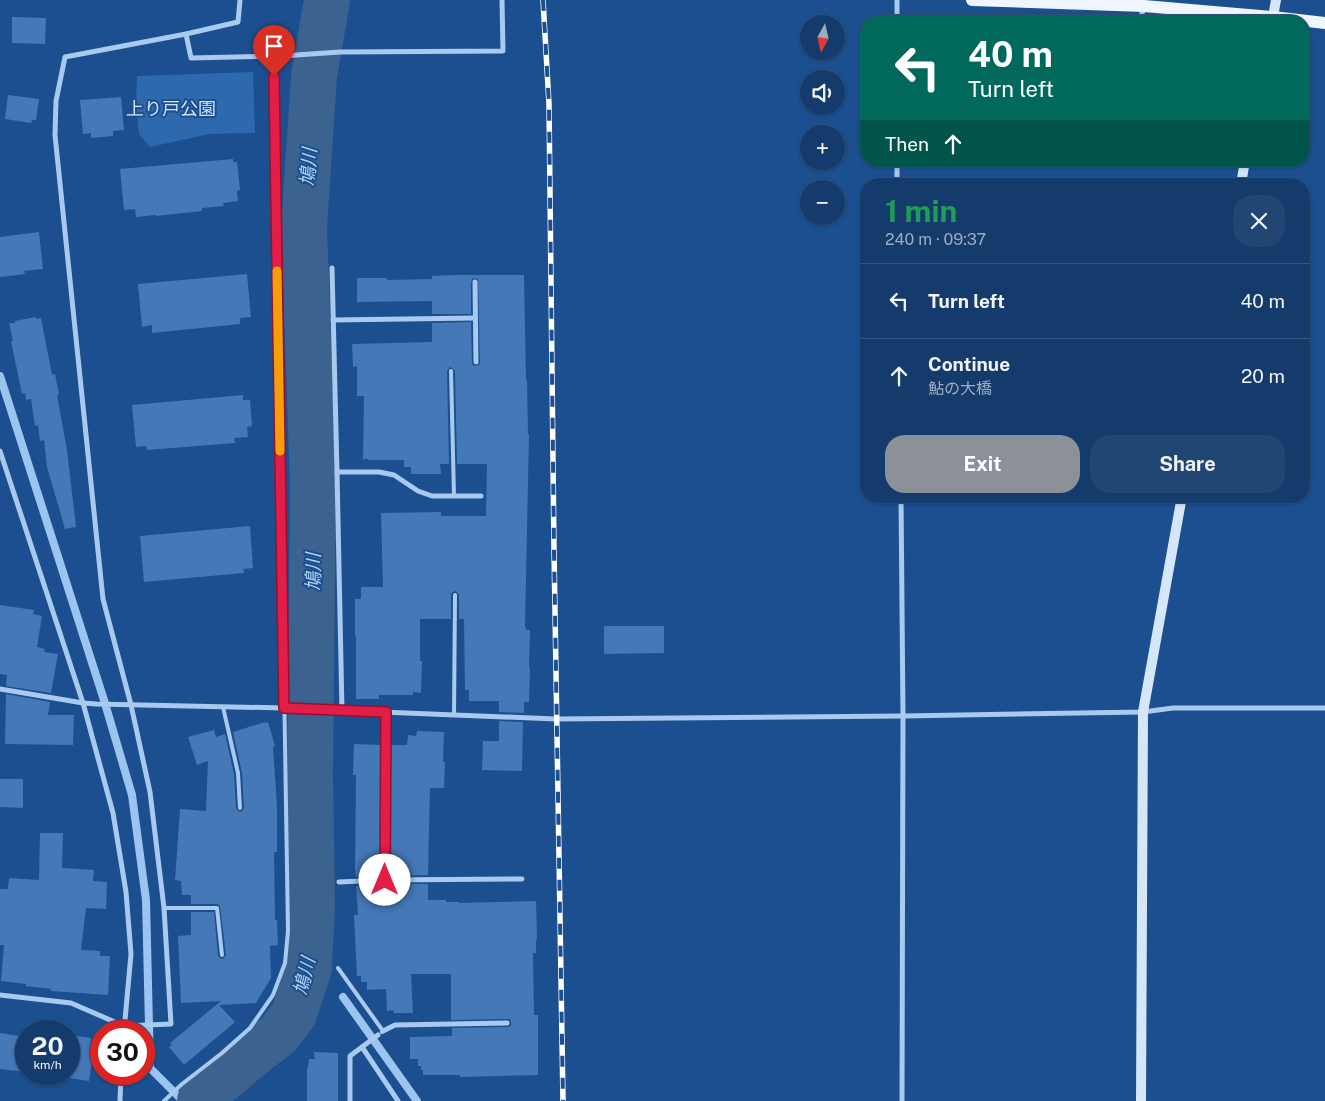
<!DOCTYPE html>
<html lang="en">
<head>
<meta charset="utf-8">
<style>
	:root { --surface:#143b6b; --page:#214673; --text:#f1f3f6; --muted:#9dadc1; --line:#33557e; --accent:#8c9099 }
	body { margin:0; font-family:"Public Sans","Noto Sans JP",sans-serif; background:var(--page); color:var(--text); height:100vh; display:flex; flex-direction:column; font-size:19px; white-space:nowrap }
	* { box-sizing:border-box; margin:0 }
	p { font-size:16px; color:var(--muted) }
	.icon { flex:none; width:28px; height:28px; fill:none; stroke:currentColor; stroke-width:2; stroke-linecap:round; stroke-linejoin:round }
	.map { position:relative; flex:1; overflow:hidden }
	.side { position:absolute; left:860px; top:178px; width:450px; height:325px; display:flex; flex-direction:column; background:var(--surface); border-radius:20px; box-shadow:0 1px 4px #0004,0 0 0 1px var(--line) }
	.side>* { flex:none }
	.guide { position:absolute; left:860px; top:15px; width:450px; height:152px; border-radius:20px; box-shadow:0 1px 4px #0004,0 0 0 1px var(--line); background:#00695c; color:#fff; overflow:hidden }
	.needle { width:32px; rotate:188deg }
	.tools { position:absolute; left:800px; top:15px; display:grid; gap:10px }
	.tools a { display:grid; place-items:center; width:45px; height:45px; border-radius:50%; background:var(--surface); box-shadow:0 1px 4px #0004,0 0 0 1px var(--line); font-size:25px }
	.speed { position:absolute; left:15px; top:1020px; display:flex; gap:10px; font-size:25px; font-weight:700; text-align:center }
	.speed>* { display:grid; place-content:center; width:65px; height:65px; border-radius:50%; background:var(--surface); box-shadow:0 1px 4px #0004,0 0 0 1px var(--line); line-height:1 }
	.speed small { font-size:12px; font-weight:400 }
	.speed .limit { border:8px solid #d22; background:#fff; color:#111 }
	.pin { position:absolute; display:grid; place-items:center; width:42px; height:42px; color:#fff; margin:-51px -21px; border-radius:50% 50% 50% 0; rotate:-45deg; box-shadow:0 0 5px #0007 }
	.pin .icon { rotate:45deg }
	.me { position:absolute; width:55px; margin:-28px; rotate:0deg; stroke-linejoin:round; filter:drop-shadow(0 0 4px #0008) }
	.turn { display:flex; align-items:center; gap:18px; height:105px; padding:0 25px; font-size:22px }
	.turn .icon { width:65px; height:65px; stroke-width:2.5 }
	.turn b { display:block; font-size:35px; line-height:42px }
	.then { display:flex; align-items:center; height:48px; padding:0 25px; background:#0003; gap:10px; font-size:19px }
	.round { display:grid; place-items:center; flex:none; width:52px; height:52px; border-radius:20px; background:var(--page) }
	.headline { display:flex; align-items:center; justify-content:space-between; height:85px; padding:0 25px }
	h1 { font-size:30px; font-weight:700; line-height:38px; color:#1e9e55 }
	.action { display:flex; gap:10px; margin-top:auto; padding:10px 25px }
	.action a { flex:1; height:58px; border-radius:20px; background:var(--accent); color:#fff; font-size:20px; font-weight:700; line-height:58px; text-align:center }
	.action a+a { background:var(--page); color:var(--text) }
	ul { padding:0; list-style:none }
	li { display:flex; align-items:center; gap:15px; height:75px; padding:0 25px; border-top:1px solid var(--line) }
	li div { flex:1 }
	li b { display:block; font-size:19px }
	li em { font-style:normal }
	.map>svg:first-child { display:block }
</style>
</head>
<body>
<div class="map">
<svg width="1325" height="1101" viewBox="0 0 1325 1101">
	<rect width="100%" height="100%" fill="#1b4f8f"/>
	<!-- green -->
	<polygon fill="#2e69ad" points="253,72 255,133 209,134 150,147 139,134 136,105 137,76"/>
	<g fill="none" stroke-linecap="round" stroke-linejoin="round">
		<!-- stream -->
		<g stroke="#9cc4f0" stroke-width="8">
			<polyline points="0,376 104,700 132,795 146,900 150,1068 183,1101"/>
			<polyline points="309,956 321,970"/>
			<polyline points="343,997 417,1101"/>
		</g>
		<!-- river -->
		<polyline stroke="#3c6290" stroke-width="46" points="200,1101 209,1091 258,1050 278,1035 294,1014 309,968 312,907 310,774 313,486 304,228 314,76 327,0"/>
	</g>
	<!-- building -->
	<g fill="#4478b7">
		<polygon points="12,17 46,18 45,44 12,43"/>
		<polygon points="8,95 39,99 36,120 32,120 31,123 5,119"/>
		<polygon points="121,97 124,130 113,131 113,136 91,138 91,133 83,134 80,100"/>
		<polygon points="233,159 233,162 237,162 240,190 237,191 238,201 223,203 224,206 202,208 202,211 156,216 156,215 136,217 135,209 124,210 120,169"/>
		<polygon points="39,232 43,269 24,271 25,274 0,277 0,237"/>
		<polygon points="247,274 251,317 240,318 240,324 152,333 152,325 142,327 138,284"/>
		<polygon points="456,275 524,275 526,380 527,380 528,434 529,434 525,627 526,627 526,630 530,630 529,668 530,668 529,702 524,702 524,713 499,712 499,701 469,701 469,690 465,690 464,619 459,619 459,595 456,591 453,592 451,594 451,619 420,619 420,661 422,661 421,693 413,692 413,695 379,695 379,699 356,699 356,636 355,636 355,599 361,599 361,587 383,587 381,513 441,512 441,516 486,516 487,464 457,464 455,371 451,367 449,368 447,371 449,464 440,464 441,474 411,474 411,467 404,467 404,460 368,460 368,459 363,459 364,396 357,396 357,366 353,367 352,344 432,342 432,323 471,322 472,363 474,366 479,365 480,362 478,279 473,278 471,282 471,314 432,314 432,301 357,302 357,278 387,278 387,280 432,279 432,276"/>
		<polygon points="36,317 36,319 41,318 52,375 55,374 59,394 57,395 67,450 76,527 65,529 47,467 44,440 40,441 38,425 35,426 31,399 26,400 25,393 22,394 11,341 13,341 9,323 15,323 15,321"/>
		<polygon points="243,395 243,400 250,400 252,426 247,427 248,437 234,438 235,443 147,450 146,446 136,447 132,405"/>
		<polygon points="250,526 253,568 243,569 244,573 144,582 140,536"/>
		<polygon points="0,605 34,610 33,614 42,616 37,647 45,649 44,652 58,654 51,693 6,686 7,675 0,674"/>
		<polygon points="604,626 664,626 664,653 604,654"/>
		<polygon points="6,694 50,702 48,715 74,715 73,745 5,744"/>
		<polygon points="499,721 523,722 522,771 482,770 483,741 499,741"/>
		<polygon points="265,722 265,723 268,722 275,746 273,747 277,806 277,852 274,852 275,920 277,920 278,945 270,946 271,978 256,1003 219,1005 235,1022 184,1065 169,1047 172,1045 170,1043 221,1001 181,1003 178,936 191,935 191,912 214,912 218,956 220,958 223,959 226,955 220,906 217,904 191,904 191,895 182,895 181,881 175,880 180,809 206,811 208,761 197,765 188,737 214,730 216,737 225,734 234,774 236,808 238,811 241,812 244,808 242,773 233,732"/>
		<polygon points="417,731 444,732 443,762 445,762 444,788 430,788 428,875 389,876 390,745 407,745 408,735 416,736"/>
		<polygon points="354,744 381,745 381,876 356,877 355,872 356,775 353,775"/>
		<polygon points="0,779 23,779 23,808 0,807"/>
		<polygon points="40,833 63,833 62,868 94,870 93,881 107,882 106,909 86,908 81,950 100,951 100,956 110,956 108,995 51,991 51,989 26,986 26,984 1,981 4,945 0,945 0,889 8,889 9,878 39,880"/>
		<polygon points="385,884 428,884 428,900 446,900 446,902 459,902 459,903 536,901 537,939 536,940 536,953 533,953 534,1015 538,1015 538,1075 460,1077 460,1075 423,1075 423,1070 421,1070 421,1066 418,1066 418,1059 410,1059 410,1037 452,1036 452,1028 507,1027 511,1026 511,1022 510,1019 507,1019 451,1020 451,974 411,974 413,1013 394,1013 393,1010 387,1011 386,989 367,990 367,982 361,982 361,976 357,976 354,915 358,915 356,886"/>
		<polygon points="0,1033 26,1037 26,1072 0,1069"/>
		<polygon points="69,1035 91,1038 89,1053 93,1053 89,1081 69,1078"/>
		<polygon points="314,1052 338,1053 338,1101 307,1101 307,1068 308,1068 309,1059 315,1059"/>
	</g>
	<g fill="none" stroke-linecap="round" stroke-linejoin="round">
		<!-- lane -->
		<g stroke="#a9c9ee" stroke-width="4">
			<polyline points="451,371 454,496"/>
			<polyline points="223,707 238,773 240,808"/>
			<polyline points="454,715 455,595"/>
			<polyline points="164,908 217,908 222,955"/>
			<polyline points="338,968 383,1031 382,1032"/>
			<polyline points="164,1101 182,1084 222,1053 250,1028 273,995 285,963 288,931 274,56"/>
		</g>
		<!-- street -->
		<g stroke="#a9c9ee" stroke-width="5">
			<polyline points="897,21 897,0"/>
			<polyline points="1139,21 1144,8"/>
			<polyline points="186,34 191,58 282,56 340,52 503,51 502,0"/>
			<polyline points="897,161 897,184"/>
			<polyline points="332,268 337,472"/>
			<polyline points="475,282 476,362"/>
			<polyline points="333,320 475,318"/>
			<polyline points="0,451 83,703 113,813 126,892 131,954 124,1031"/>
			<polyline points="901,496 903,716 902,1101"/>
			<polyline points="0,689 83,703 96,704 284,708 556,719 903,716 1143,712 1173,708 1325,708"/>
			<polyline points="342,711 337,472 379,472 394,475 418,491 432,496 481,496"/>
			<polyline points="386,712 385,880 522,879"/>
			<polyline points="339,882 385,880"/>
			<polyline points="0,995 71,1003 124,1026 171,1024 164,908 150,792 131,705 103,599 55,135 56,101 65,57 186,34 238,22 240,0"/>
			<polyline points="383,1031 395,1025 507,1023"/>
			<polyline points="362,1047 398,1101"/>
			<polyline points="120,1101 121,1074"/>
			<polyline points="350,1101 350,1056 378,1035"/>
		</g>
		<!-- secondary -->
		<g stroke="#d6e6fa" stroke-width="10">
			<polyline points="1273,17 1276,0"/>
			<polyline points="1241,184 1245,161"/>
			<polyline points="1141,1101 1143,712 1182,496"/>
		</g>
		<!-- primary -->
		<polyline stroke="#f0f6ff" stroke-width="12" points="972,0 1144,6 1273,17 1325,23"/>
		<defs>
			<polyline id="rail" points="543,0 549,104 554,550 563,1101"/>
		</defs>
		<!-- rail casing -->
		<use href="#rail" stroke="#fff" stroke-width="5.5"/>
		<!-- rail -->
		<use href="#rail" stroke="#1b4f8f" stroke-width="4" stroke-dasharray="11" stroke-linecap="butt"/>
	</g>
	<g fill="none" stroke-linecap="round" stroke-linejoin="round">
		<defs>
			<polyline id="route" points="274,76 284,708 386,712 385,880"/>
		</defs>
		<!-- route casing -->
		<use href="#route" stroke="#92132f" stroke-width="12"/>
		<!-- route -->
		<use href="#route" stroke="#e11d48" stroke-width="9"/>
		<!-- slow -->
		<polyline stroke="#f59e0b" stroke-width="9" points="277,271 280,451"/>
	</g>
	<g text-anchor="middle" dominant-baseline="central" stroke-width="4" stroke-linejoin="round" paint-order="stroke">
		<!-- park labels -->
		<g font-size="18" fill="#cfe3fa" stroke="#1b4f8f">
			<text x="171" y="108">上り戸公園</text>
		</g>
		<!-- water labels -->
		<g font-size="19" font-style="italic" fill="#b5d3f5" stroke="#1b4f8f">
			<text transform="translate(308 167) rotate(-86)">鳩川</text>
			<text transform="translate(313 572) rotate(-90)">鳩川</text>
			<text transform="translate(304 976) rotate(-77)">鳩川</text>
		</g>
	</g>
</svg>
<div class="tools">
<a><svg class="needle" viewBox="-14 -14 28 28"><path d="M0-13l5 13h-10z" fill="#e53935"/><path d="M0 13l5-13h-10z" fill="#9dadc1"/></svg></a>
<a><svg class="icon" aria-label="sound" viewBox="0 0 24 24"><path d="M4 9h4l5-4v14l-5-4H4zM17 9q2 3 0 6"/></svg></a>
<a>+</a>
<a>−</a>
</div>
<div class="speed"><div>20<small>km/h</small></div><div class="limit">30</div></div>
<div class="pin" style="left:274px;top:76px;background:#d93025"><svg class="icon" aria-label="arrive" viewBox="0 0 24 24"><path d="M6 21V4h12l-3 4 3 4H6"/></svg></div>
<svg class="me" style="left:385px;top:880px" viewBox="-20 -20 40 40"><circle r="19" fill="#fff"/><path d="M0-13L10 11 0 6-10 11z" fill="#e11d48"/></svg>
<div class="guide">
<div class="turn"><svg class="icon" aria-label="left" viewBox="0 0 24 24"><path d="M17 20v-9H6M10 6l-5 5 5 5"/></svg><div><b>40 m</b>Turn left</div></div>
<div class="then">Then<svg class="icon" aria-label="ahead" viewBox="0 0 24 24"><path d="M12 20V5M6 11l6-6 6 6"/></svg></div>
</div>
<section class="side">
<div class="headline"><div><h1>1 min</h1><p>240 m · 09:37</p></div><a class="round"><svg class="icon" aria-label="close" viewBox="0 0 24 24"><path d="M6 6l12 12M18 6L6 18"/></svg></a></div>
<ul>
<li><svg class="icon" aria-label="left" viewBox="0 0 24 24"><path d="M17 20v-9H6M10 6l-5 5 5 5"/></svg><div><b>Turn left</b></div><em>40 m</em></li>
<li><svg class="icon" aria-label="ahead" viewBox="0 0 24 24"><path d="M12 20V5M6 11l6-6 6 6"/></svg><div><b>Continue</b><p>鮎の大橋</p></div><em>20 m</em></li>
</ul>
<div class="action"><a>Exit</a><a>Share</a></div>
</section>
</div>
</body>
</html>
